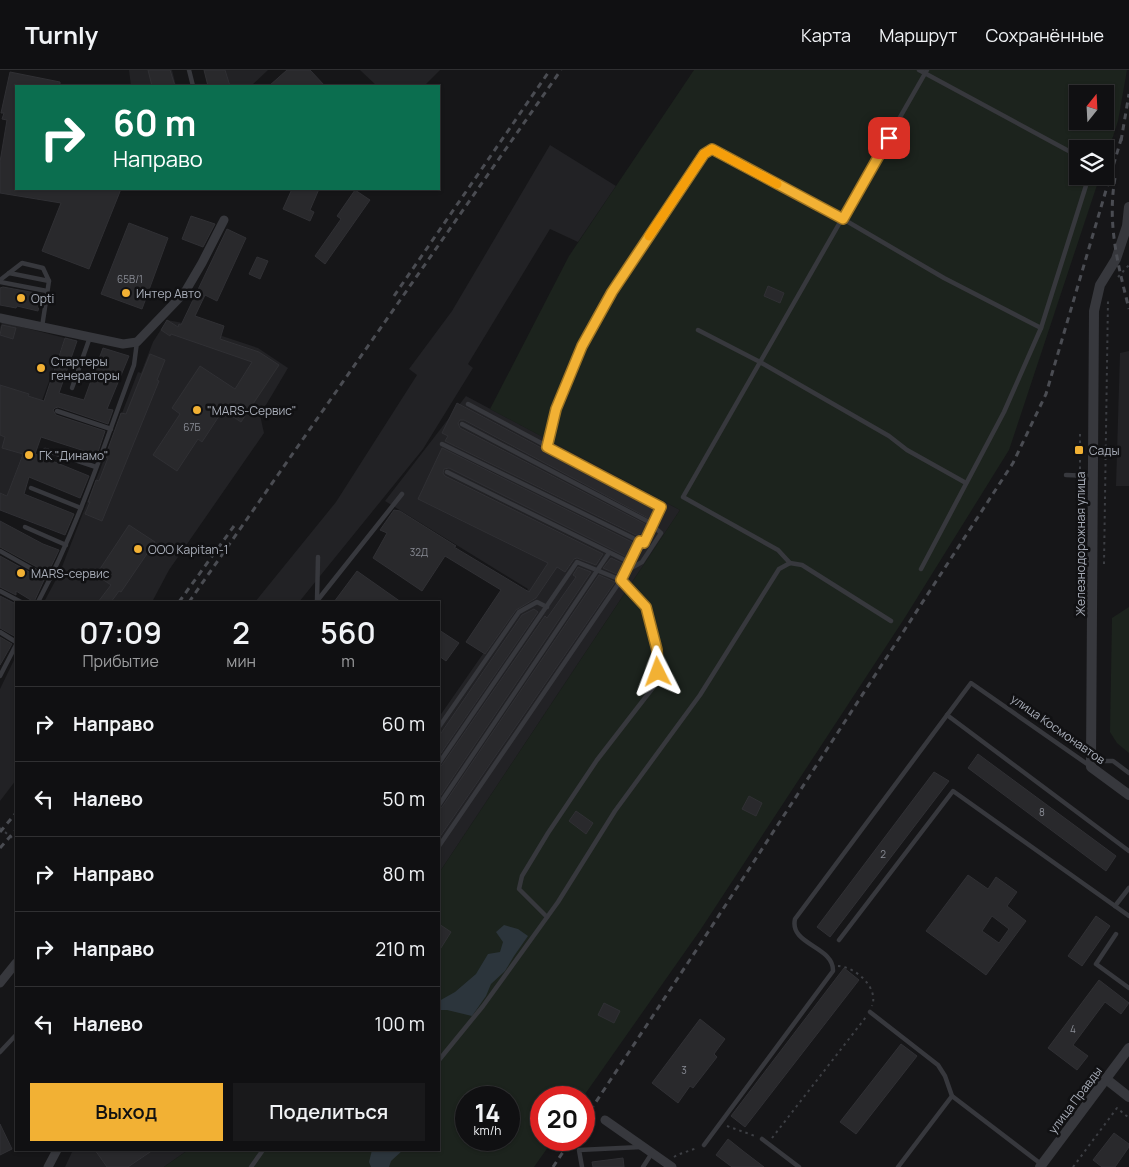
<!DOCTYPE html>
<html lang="ru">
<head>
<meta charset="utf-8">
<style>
	:root { --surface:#101012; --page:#19191b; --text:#f1f3f6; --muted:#9c9d9f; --line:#303032; --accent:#f2b134 }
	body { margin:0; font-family:Manrope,sans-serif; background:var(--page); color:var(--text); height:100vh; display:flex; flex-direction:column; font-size:19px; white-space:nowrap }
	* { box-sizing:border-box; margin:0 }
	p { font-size:16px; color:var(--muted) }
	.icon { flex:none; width:28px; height:28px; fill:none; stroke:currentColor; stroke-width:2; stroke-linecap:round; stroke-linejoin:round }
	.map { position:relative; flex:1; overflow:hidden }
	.details { position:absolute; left:15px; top:531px; width:425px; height:550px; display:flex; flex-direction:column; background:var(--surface); border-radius:0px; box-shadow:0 1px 4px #0004,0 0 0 1px var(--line) }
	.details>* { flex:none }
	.guide { position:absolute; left:15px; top:15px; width:425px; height:105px; border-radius:0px; box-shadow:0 1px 4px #0004,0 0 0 1px var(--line); background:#0b6e4f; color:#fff; overflow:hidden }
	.needle { width:32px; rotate:18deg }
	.fabs { position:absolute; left:1069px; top:15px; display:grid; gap:10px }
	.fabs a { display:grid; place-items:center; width:45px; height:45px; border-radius:0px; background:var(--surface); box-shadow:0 1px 4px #0004,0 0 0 1px var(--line); font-size:25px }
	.speed { position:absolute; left:455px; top:1016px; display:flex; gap:10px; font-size:25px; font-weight:700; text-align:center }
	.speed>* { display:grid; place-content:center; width:65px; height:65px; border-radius:50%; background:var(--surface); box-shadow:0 1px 4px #0004,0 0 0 1px var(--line); line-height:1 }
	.speed small { font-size:12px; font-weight:400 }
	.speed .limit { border:8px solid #d22; background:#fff; color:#111 }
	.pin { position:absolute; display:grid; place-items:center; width:42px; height:42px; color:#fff; margin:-21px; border-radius:10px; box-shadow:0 2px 8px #0006 }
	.me { position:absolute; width:55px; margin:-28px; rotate:357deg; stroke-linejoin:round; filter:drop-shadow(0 0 4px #0008) }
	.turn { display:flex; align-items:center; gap:18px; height:105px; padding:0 15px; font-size:22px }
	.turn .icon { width:65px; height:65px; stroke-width:2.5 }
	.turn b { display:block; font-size:35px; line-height:42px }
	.eta { display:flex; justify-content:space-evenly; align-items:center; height:85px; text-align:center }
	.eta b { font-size:30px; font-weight:600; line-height:35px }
	.primary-button { display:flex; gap:10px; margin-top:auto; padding:10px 15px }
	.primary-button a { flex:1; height:58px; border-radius:0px; background:var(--accent); color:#111; font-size:20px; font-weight:600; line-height:58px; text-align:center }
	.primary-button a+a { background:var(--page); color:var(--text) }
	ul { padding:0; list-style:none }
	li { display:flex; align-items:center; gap:15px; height:75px; padding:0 15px; border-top:1px solid var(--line) }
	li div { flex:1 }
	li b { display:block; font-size:19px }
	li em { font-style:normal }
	header { display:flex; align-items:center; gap:30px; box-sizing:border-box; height:70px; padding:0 25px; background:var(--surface); border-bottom:1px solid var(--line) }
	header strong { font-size:24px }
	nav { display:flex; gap:28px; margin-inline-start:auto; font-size:18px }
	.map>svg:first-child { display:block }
</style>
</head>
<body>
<header>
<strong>Turnly</strong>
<nav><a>Карта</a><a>Маршрут</a><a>Сохранённые</a></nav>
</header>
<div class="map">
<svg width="1129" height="1097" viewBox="0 0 1129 1097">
	<rect width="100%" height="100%" fill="#161618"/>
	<!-- built -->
	<g fill="#222225">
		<polygon points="129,0 172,0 176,16 131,16"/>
		<polygon points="204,0 268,0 251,16 209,16"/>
		<polygon points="360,0 440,0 424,16 377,16"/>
		<polygon points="550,75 616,116 578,172 550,159 468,294 473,298 423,379 299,532 255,532 336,432 417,305 409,299 452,241"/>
		<polygon points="167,250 183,253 258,278 288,298 260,345 264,363 169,500 152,532 44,532 60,502 138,302 141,303 153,272"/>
		<polygon points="2,252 65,268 7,426 0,423 0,258"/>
		<polygon points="1129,281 1129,416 1116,416 1120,283"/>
		<polygon points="466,326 680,440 439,803 439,647 528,519 385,431"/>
		<polygon points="16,586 16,710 0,731 0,619"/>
		<polygon points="73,1080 188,1080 164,1097 65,1097"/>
	</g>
	<!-- green -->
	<g fill="#1c231d" fill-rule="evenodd">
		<path d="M694 0H1127L1118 51 1105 91V79H1078V106H1100L1009 380 904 549 701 859 583 1027 541 1028V1070H553L534 1097H164L188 1080H439V803L680 440 490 339 569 186ZM1078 24H1105V51H1078ZM466 1028H509V1070H466Z"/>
		<polygon points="1129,537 1129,683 1117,673 1110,662 1112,548"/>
	</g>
	<!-- water -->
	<g fill="#2c353c">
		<polygon points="504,855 518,859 528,866 514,886 505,901 491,914 486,926 472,946 447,940 439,940 439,931 455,922 476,904 488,884 500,882 503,872 496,862"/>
		<polygon points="372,1080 403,1080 391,1091 389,1097 371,1097 369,1092"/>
	</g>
	<!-- building -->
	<g fill="#29292c" stroke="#303034" fill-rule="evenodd">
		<polygon points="148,0 170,0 175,16 152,16"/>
		<polygon points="204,0 225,0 230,16 208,16"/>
		<polygon points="287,0 310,0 325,16 269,16"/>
		<polygon points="10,2 60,12 60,16 16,16 16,119 121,119 89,199 42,181 61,133 0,123 0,92 7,50 2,49 4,43 1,43"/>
		<polygon points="292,119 319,119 310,140 314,142 310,151 283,139"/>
		<polygon points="355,120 370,130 325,194 315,186 341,149 337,146"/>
		<polygon points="191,146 215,154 203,177 182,169"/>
		<polygon points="129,153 168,168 142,239 101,224"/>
		<polygon points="227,159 246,168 217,231 205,225 195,246 224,256 220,269 259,282 279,295 241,352 223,340 202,372 198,369 177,401 153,385 180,344 172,338 200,296 235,319 252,292 171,264 170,266 161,260 167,250 178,257 179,254 181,255"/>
		<polygon points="257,187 268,191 260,209 249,204"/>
		<polygon points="768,216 784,223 780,233 764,226"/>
		<polygon points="3,217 41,224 38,241 17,236 16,238 0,235 0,218"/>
		<polygon points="2,255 16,258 13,269 0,265"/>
		<polygon points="65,268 77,271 59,323 84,330 103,278 129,286 107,339 113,340 108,354 58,337 55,338 53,340 56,345 105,361 97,385 41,367 35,384 89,406 80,428 29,407 24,424 74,444 65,465 0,440 0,423 7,426 23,384 2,378 5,367 0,365 0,315 29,324 28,326 44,331"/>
		<polygon points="150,284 165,290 157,310 159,311 102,451 85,444 90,432 88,432 96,410 99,411 108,388 105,387 121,343 126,344"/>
		<polygon points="457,333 656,439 650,449 464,350 460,350 458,353 460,358 645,454 647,457 643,465 640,463 638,466 445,371 448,366 442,363"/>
		<polygon points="442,378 634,473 627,487 449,398 444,399 443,403 445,406 603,484 596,495 577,488 574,489 565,502 557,497 536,528 516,540 485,584 466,572 501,520 445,486 422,521 373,488 387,463 380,460 394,440 400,441 456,476 454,477 529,522 548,493 418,429"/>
		<polygon points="0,451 43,474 59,480 48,503 0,477"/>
		<polygon points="129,455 155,472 121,522 119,521 111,532 98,532 111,515 96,505"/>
		<polygon points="0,486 44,510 34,532 16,521 16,525 0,517"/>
		<polygon points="611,488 624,494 619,505 603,498"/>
		<polygon points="578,497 591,502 439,728 439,697 442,695 545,546 547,548 576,507 573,505"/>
		<polygon points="357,501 401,532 334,532"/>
		<polygon points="599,505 615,512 439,768 439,739 442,737"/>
		<polygon points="0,526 16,534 16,567 0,558"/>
		<polygon points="534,539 538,542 439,686 439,666 522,545"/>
		<polygon points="439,560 459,573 446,591 439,586"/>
		<polygon points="0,567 12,574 0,595"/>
		<polygon points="978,684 1116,786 1106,801 968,698"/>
		<polygon points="934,702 949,711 830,867 817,857"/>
		<polygon points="749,726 762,733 756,746 742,739"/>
		<polygon points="576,741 593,753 586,764 569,751"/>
		<path d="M968 805 988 819 996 807 1017 822 1007 836 1026 851 986 905 926 861ZM992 846 1009 859 999 873 982 861Z"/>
		<polygon points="1096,846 1110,856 1082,896 1068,886"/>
		<polygon points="439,854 451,862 439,881"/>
		<polygon points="844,898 859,910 745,1057 731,1046"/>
		<polygon points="1099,910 1129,933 1121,944 1105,932 1073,975 1088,986 1077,1000 1048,978"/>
		<polygon points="604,933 620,941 614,953 598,945"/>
		<polygon points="700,949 725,969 714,984 717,987 693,1018 690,1016 678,1033 652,1013"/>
		<polygon points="901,974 917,986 856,1064 840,1052"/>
		<polygon points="0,1054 12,1079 0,1085"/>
		<polygon points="1114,1063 1129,1074 1129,1077 1115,1097 1102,1097 1093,1090"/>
		<polygon points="728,1069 743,1081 764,1097 732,1097 716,1085"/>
		<polygon points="95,1080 153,1080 128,1097 107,1097"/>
		<polygon points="623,1088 624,1097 593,1097 592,1092"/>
	</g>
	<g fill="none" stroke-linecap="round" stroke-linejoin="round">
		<!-- path -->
		<g stroke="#3d3f44" stroke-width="2" stroke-dasharray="2.5 4" stroke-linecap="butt">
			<polyline points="1118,207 1129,195"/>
			<polyline points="1080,399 1080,364"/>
			<polyline points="1104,494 1108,229"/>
			<polyline points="0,758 16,771"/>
			<path d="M838 896C856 897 879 918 872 936"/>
			<polyline points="727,1056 755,1066"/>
			<polyline points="772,1068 866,947"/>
			<polyline points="674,1087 677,1085 697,1078"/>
			<polyline points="1073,1097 1117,1038 1129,1048"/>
		</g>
		<!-- service -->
		<g stroke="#37383d" stroke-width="4.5">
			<polyline points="189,0 193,16"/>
			<polyline points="919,0 1078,86"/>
			<polyline points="9,203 49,211"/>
			<polyline points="0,210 22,193 43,198 49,211 42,257"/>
			<polyline points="0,212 47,221"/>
			<polyline points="698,260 760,292 889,366 907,380 966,413"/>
			<polyline points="72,318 90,267"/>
			<polyline points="57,341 111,359"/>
			<polyline points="462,354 647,451 661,463 642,492 626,501"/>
			<polyline points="442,374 639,471"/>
			<polyline points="547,377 556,339 582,276 612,222 704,84 712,79 843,149 944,208 1041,258"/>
			<polyline points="45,380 96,397"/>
			<polyline points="447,402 629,492"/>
			<polyline points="1066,405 1092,406"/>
			<polyline points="31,418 81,438"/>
			<polyline points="25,457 66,475"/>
			<polyline points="0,481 50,509"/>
			<polyline points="790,493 778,480 683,427 927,0"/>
			<polyline points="921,499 1004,342 1041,258 1089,106"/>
			<polyline points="0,521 21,532"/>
			<polyline points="317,531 402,424"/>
			<polyline points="317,531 318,487"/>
			<path d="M38 532C78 457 104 375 134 295L137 272"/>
			<polyline points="0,562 16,572"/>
			<polyline points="0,606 16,575"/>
			<polyline points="947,645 1129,781"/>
			<polyline points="439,657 519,542 537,532 547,537"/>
			<polyline points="1092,691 1113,691 1129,703"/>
			<polyline points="439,693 577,492 621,510 646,537 657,579 658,602 655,615 597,690 548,763 522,806 519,819 547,847"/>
			<polyline points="439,735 609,483"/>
			<polyline points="439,776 621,510 639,471 644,473 661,437 468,334"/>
			<polyline points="1115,836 1129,818"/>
			<polyline points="1116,864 1096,894 1129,918"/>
			<polyline points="839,870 953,721 1129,846"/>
			<polyline points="870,942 938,995 945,1006 952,1026"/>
			<polyline points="0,982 16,965"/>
			<polyline points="439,990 483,936 558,832 615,741 700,625 779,499 790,493 802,495 891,551"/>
			<polyline points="762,1069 799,1097"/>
			<path d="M704 1075 833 901C834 876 789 875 795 849L971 613 1090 696"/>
			<polyline points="251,1097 263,1080"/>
			<polyline points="582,1097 579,1080 641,1077"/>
			<polyline points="643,1097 652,1083"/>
			<polyline points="898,1097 952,1026 1041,1094"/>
		</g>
		<!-- minor -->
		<g stroke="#37383d" stroke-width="9">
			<polyline points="0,248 123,274 137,272 185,222 202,193 224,150"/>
			<polyline points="0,913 16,893"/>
			<polyline points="605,1050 672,1097"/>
			<polyline points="48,1097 57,1080"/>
		</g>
		<!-- tertiary -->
		<g stroke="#37383d" stroke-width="10">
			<polyline points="1129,137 1127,156 1116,189 1100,215 1094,241 1091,691 1091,697 1129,725"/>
			<polyline points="1106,1009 1129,1027"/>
			<polyline points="1040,1097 1129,978"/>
		</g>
		<!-- rail -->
		<g stroke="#4a4c52" stroke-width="3" stroke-dasharray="6 5" stroke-linecap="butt">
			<polyline points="1121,71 1129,24"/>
			<path d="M1115 108C1107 154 1118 195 1129 239"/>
			<polyline points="394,226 550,0"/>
			<polyline points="179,532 234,456"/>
			<polyline points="189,532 561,0"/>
			<polyline points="0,762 16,743"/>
			<polyline points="0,778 16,760"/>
			<polyline points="584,1050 699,876 1013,393 1046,324 1122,66"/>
			<polyline points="553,1097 571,1070"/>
		</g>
	</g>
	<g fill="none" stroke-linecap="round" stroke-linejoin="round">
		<defs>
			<polyline id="route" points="658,602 657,580 646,537 621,510 640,471 644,473 661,437 547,377 556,339 582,276 612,222 704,84 712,79 843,149 889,68"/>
		</defs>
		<!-- route casing -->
		<use href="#route" stroke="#9d7322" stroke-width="12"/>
		<!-- route -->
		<use href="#route" stroke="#f2b134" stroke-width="9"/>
		<!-- slow -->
		<polyline stroke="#f59e0b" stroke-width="9" points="649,166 704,84 712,79 777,114"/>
	</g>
	<!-- markers -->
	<g fill="#f2b134" stroke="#111113" stroke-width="2">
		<circle cx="126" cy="223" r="5"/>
		<circle cx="21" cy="228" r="5"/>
		<circle cx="41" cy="298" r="5"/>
		<circle cx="197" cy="340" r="5"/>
		<rect x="1074" y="375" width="10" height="10" rx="2.5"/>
		<circle cx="29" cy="385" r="5"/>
		<circle cx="138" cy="479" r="5"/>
		<circle cx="21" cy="503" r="5"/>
	</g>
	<g text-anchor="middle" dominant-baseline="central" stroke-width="5" stroke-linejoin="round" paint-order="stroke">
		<!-- number labels -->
		<g font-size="10" fill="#888b94">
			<text x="130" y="209">65В/1</text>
			<text x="192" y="357">67Б</text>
			<text x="419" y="482">32Д</text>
			<text x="1042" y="742">8</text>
			<text x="883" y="784">2</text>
			<text x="1073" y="959">4</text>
			<text x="684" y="1000">3</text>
		</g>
		<!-- poi labels -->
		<g font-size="12" fill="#a8adb8" stroke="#111113" text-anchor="start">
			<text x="136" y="223">Интер Авто</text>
			<text x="31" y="228">Opti</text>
			<text x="51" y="291">Стартеры<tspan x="51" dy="14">генераторы</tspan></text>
			<text x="207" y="340">"MARS-Сервис"</text>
			<text x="1089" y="380">Сады</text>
			<text x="39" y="385">ГК "Динамо"</text>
			<text x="148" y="479">ООО Kapitan-1</text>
			<text x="31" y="503">MARS-сервис</text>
		</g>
		<!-- street labels -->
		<g font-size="12" fill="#a8adb8" stroke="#111113">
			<text transform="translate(1080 474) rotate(-90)">Железнодорожная улица</text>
			<text transform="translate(1058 659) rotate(35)">улица Космонавтов</text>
			<text transform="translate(1075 1030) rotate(-53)">улица Правды</text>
		</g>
	</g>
</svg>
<div class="fabs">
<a><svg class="needle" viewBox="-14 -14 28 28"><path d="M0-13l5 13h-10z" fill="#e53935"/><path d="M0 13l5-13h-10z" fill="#9c9d9f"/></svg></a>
<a><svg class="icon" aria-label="layers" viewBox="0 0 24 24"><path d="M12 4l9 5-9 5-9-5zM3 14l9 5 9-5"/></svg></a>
</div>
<div class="speed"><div>14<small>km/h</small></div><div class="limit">20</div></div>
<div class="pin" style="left:889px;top:68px;background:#d93025"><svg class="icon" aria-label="arrive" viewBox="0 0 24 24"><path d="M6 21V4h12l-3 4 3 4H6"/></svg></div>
<svg class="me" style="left:658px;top:602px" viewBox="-20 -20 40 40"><path d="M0-17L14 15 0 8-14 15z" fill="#f2b134" stroke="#fff" stroke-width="4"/></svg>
<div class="guide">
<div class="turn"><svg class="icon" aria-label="right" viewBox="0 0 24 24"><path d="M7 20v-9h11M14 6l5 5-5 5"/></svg><div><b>60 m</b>Направо</div></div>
</div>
<section class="details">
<div class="eta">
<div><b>07:09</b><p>Прибытие</p></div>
<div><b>2</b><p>мин</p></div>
<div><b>560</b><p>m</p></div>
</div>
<ul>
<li><svg class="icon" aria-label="right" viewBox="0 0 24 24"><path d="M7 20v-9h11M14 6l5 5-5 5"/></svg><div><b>Направо</b></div><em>60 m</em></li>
<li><svg class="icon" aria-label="left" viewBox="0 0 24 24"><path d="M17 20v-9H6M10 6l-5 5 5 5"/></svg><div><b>Налево</b></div><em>50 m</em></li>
<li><svg class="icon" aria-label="right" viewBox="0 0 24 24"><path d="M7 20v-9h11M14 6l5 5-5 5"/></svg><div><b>Направо</b></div><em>80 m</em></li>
<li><svg class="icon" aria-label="right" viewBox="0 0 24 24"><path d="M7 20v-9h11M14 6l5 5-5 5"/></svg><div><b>Направо</b></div><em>210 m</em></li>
<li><svg class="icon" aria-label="left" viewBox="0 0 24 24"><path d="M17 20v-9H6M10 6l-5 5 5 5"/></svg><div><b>Налево</b></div><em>100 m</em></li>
</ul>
<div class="primary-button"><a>Выход</a><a>Поделиться</a></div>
</section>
</div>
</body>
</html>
